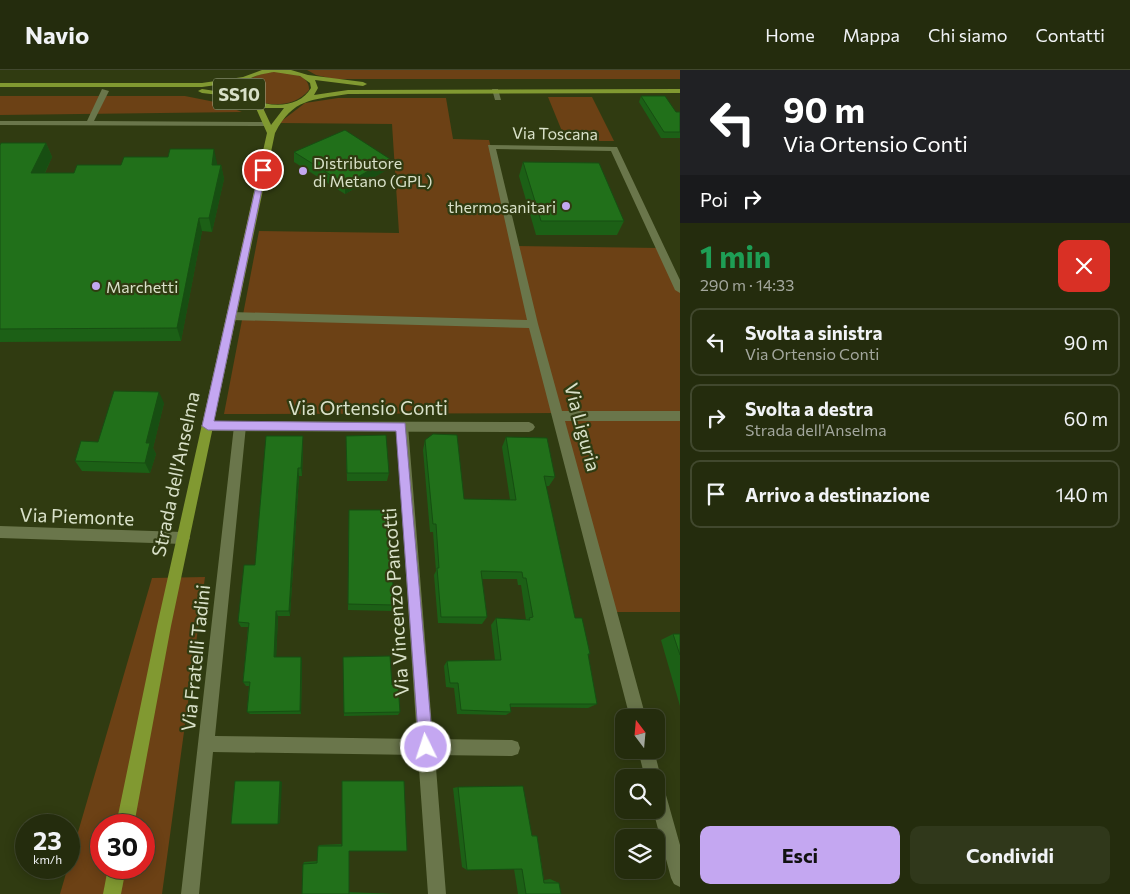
<!DOCTYPE html>
<html lang="it">
<head>
<meta charset="utf-8">
<style>
	:root { --surface:#242c0d; --page:#30381b; --text:#f1f3f6; --muted:#a3a79d; --line:#41482e; --accent:#c4a7f1 }
	body { margin:0; font-family:Commissioner,sans-serif; background:var(--page); color:var(--text); height:100vh; display:flex; flex-direction:column; font-size:19px; white-space:nowrap }
	* { box-sizing:border-box; margin:0 }
	p { font-size:16px; color:var(--muted) }
	.icon { flex:none; width:28px; height:28px; fill:none; stroke:currentColor; stroke-width:2; stroke-linecap:round; stroke-linejoin:round }
	.map { position:relative; flex:1; overflow:hidden }
	.panel { display:flex; flex-direction:column; background:var(--surface); width:450px }
	.panel>* { flex:none }
	.guide { background:#202124; color:#fff; overflow:hidden }
	.needle { width:32px; rotate:344deg }
	.buttons { position:absolute; left:615px; top:639px; display:grid; gap:10px }
	.buttons a { display:grid; place-items:center; width:50px; height:50px; border-radius:10px; background:var(--surface); box-shadow:0 2px 12px #0003,0 0 0 1px var(--line); font-size:25px }
	.speed { position:absolute; left:15px; top:744px; display:flex; gap:10px; font-size:25px; font-weight:700; text-align:center }
	.speed>* { display:grid; place-content:center; width:65px; height:65px; border-radius:50%; background:var(--surface); box-shadow:0 2px 12px #0003,0 0 0 1px var(--line); line-height:1 }
	.speed small { font-size:12px; font-weight:400 }
	.speed .limit { border:8px solid #d22; background:#fff; color:#111 }
	.pin { position:absolute; display:grid; place-items:center; width:42px; height:42px; color:#fff; margin:-21px; border:2px solid #fff; border-radius:50%; box-shadow:0 1px 5px #0007 }
	.me { position:absolute; width:55px; margin:-28px; rotate:356deg; stroke-linejoin:round; filter:drop-shadow(0 0 4px #0008) }
	.turn { display:flex; align-items:center; gap:18px; height:105px; padding:0 20px; font-size:22px }
	.turn .icon { width:65px; height:65px; stroke-width:2.5 }
	.turn b { display:block; font-size:35px; line-height:42px }
	.then { display:flex; align-items:center; height:48px; padding:0 20px; background:#0003; gap:10px; font-size:19px }
	.round { display:grid; place-items:center; flex:none; width:52px; height:52px; border-radius:10px; background:var(--page) }
	.overview { display:flex; align-items:center; justify-content:space-between; height:85px; padding:0 20px }
	h1 { font-size:30px; font-weight:700; line-height:38px; color:#1e9e55 }
	.cta { display:flex; gap:10px; margin-top:auto; padding:10px 20px }
	.cta a { flex:1; height:58px; border-radius:10px; background:var(--accent); color:#111; font-size:20px; font-weight:700; line-height:58px; text-align:center }
	.cta a+a { background:var(--page); color:var(--text) }
	ul { padding:0; list-style:none }
	li { display:flex; align-items:center; gap:15px; height:68px; margin:0 10px 8px; padding:0 10px; border:2px solid var(--line); border-radius:10px }
	li div { flex:1 }
	li b { display:block; font-size:19px }
	li em { font-style:normal }
	header { display:flex; align-items:center; gap:30px; box-sizing:border-box; height:70px; padding:0 25px; background:var(--surface); border-bottom:1px solid var(--line) }
	header strong { font-size:24px }
	nav { display:flex; gap:28px; margin-inline-start:auto; font-size:18px }
	main { display:flex; flex:1; min-height:0 }
	.map>svg:first-child { display:block }
</style>
</head>
<body>
<header>
<strong>Navio</strong>
<nav><a>Home</a><a>Mappa</a><a>Chi siamo</a><a>Contatti</a></nav>
</header>
<main>
<div class="map">
<svg width="680" height="824" viewBox="0 0 680 824">
	<rect width="100%" height="100%" fill="#303b11"/>
	<!-- green -->
	<g fill="#6c4115" fill-rule="evenodd">
		<polygon points="307,0 680,0 680,9 334,9 316,5"/>
		<path d="M270 2C283 2 310 2 309 20 281 55 203 16 270 2Z"/>
		<polygon points="0,26 185,26 215,32 242,42 0,45"/>
		<polygon points="548,27 592,27 614,71 566,71"/>
		<polygon points="338,28 446,28 453,69 489,70 515,176 660,178 680,218 680,542 609,542 560,343 224,344 259,161 399,163 392,54 279,53 305,33"/>
		<path d="M205 507 162 824H60L152 508ZM101 755H144V798H101Z"/>
	</g>
	<g fill="none" stroke-linecap="round" stroke-linejoin="round">
		<!-- lane -->
		<g fill="#6a764b" fill-rule="evenodd">
			<polygon points="102,19 109,21 94,51 267,52 271,54 267,56 0,55 0,51 87,51"/>
			<polygon points="492,19 498,19 501,30 495,30"/>
			<polygon points="207,351 529,352 533,354 535,357 533,360 529,362 207,361 203,359 201,356 203,353"/>
		</g>
		<!-- street -->
		<g fill="#6a764b" fill-rule="evenodd">
			<polygon points="488,75 617,77 680,210 680,223 675,220 611,81 496,79 538,254 562,341 680,341 680,351 565,351 646,648 630,648 529,258 231,250 226,246 231,242 527,250"/>
			<polygon points="240,351 244,353 246,356 215,666 417,669 396,356 398,353 406,353 408,356 433,669 512,670 518,672 520,678 518,684 512,686 435,685 446,824 428,824 418,685 213,682 199,824 181,824 234,356 236,353"/>
			<polygon points="0,456 183,462 188,464 190,468 188,472 183,474 0,468"/>
			<polygon points="638,680 654,680 661,708 660,711 664,718 680,775 680,817 674,814 671,808 653,740 656,740 656,708 645,708"/>
		</g>
		<!-- primary -->
		<g fill="#819931" fill-rule="evenodd">
			<path d="M262 0H291L308 5 363 12 367 14 363 16 315 10 318 18 314 25 348 20 680 19V23L348 24C312 30 293 28 275 63L171 556 134 755H116L157 556 267 63 255 36 228 26 202 23 198 21 202 19 235 24 234 19 238 12 202 17H0V13H202L243 7ZM274 2 300 6 310 13 311 18C298 41 261 38 242 23 239 7 263 4 274 2ZM263 38H284L271 55Z"/>
			<polygon points="108,798 126,798 121,824 103,824"/>
		</g>
	</g>
	<!-- wall -->
	<g fill="#1c6016">
		<polygon points="641,26 676,42 680,42 680,68 661,68 639,32"/>
		<polygon points="46,73 52,87 45,103 74,103 121,95 217,93 217,95 221,95 224,109 212,162 202,161 181,271 0,272 0,75"/>
		<polygon points="294,82 390,89 390,98 345,124 294,92"/>
		<polygon points="523,92 624,151 617,165 536,165 519,106"/>
		<polygon points="164,333 153,378 156,384 150,403 82,401 75,391 98,372"/>
		<polygon points="506,367 555,407 549,416 546,416 575,548 590,584 588,585 597,634 588,638 511,637 511,642 506,645 457,644 454,618 446,617 444,596 447,591 495,590 491,555 496,548 526,550 521,515 518,515 517,509 482,509 487,547 482,554 438,553 434,505 436,501 433,462 430,462 423,380 425,370 464,429 510,430 502,377"/>
		<polygon points="303,374 302,406 299,406 290,546 278,546 276,587 302,591 301,644 250,644 247,642 249,616 246,616 243,612 248,557 241,557 238,552 255,495"/>
		<polygon points="346,374 389,403 387,411 347,411"/>
		<polygon points="349,440 394,535 392,541 348,540"/>
		<polygon points="673,564 680,564 680,636 661,570"/>
		<polygon points="343,587 392,615 400,642 398,645 344,646"/>
		<polygon points="458,717 531,765 537,766 544,810 550,809 559,813 561,824 518,824 514,799 467,800 462,797 453,718"/>
		<polygon points="341,774 349,781 349,822 394,824 302,824 303,794 304,792 317,791 319,775"/>
	</g>
	<!-- shaded-wall -->
	<g fill="#174e12">
		<polygon points="46,73 52,87 38,117 31,103"/>
		<polygon points="214,79 217,93 214,108 212,95"/>
		<polygon points="390,89 390,98 345,124 345,114"/>
		<polygon points="221,95 224,109 212,162 209,148"/>
		<polygon points="199,148 202,161 181,271 177,258"/>
		<polygon points="159,322 164,333 153,378 156,384 150,403 145,393 146,373"/>
		<polygon points="303,366 303,374 302,406 301,398"/>
		<polygon points="298,398 299,406 290,546 289,541"/>
		<polygon points="276,541 278,546 276,591 274,587"/>
		<polygon points="301,587 302,591 301,644 300,641"/>
		<polygon points="280,711 282,712 280,753 278,754"/>
	</g>
	<!-- building -->
	<g fill="#21701a" stroke="#174e12">
		<polygon points="641,26 665,26 676,42 680,42 680,62 664,62"/>
		<polygon points="345,60 390,89 345,114 294,82"/>
		<polygon points="1,73 46,73 31,103 74,103 77,95 121,95 124,87 168,87 170,79 214,79 212,95 221,95 209,148 199,148 177,258 0,259 0,75"/>
		<polygon points="523,92 599,93 624,151 541,151"/>
		<polygon points="114,321 159,322 146,373 150,373 145,393 75,391 81,371 98,372"/>
		<polygon points="433,364 457,365 464,429 516,430 506,367 547,368 555,407 544,406 575,548 582,548 590,584 588,584 597,634 510,634 511,642 461,640 458,613 450,613 447,591 501,590 496,548 530,550 529,548 533,547 526,508 523,508 522,502 481,501 487,547 441,547 437,498 439,498 436,454 433,454 425,370"/>
		<polygon points="386,365 389,403 347,403 346,366"/>
		<polygon points="266,366 303,366 301,398 298,398 289,541 276,541 274,587 301,587 300,641 247,642 250,612 243,612 249,553 238,552 244,495 255,495"/>
		<polygon points="349,440 389,440 394,535 348,534"/>
		<polygon points="673,564 680,564 680,585"/>
		<polygon points="390,586 392,615 398,615 400,642 344,643 343,587"/>
		<polygon points="235,711 280,711 278,754 231,754"/>
		<polygon points="342,711 404,711 407,781 349,781 349,824 302,824 303,794 317,793 318,776 342,776"/>
		<polygon points="523,716 532,766 537,766 544,813 559,813 561,824 526,824 522,799 467,800 458,717"/>
	</g>
	<!-- route -->
	<polygon fill="#c4a7f1" stroke="#7f6d9d" points="260,98 266,100 214,351 405,353 433,677 431,682 426,684 421,682 419,677 396,361 208,360 202,356"/>
	<!-- markers -->
	<g fill="#c4a7f1" stroke="#303b11" stroke-width="2">
		<circle cx="303" cy="101" r="5"/>
		<circle cx="566" cy="136" r="5"/>
		<circle cx="96" cy="216" r="5"/>
	</g>
	<g text-anchor="middle" dominant-baseline="central" stroke-width="4.5" stroke-linejoin="round" paint-order="stroke">
		<!-- far-street labels -->
		<g font-size="16" fill="#d9e1c9" stroke="#303b11">
			<text transform="translate(555 63) rotate(1)">Via Toscana</text>
		</g>
		<!-- far-poi labels -->
		<g font-size="16" fill="#d9e1c9" stroke="#303b11" text-anchor="start">
			<text x="313" y="92">Distributore<tspan x="313" dy="18">di Metano (GPL)</tspan></text>
			<text x="556" y="136" text-anchor="end">thermosanitari</text>
			<text x="106" y="216">Marchetti</text>
		</g>
		<!-- shield labels -->
		<rect fill="#303b11" stroke="#a6af92" stroke-width="1" x="213" y="8.5" width="52" height="31" rx="4"/>
		<g font-size="18" font-weight="bold" fill="#d9e1c9">
			<text x="239" y="24">SS10</text>
		</g>
		<!-- street labels -->
		<g font-size="19" fill="#d9e1c9" stroke="#303b11">
			<text x="368" y="337">Via Ortensio Conti</text>
			<text transform="translate(583 357) rotate(75)">Via Liguria</text>
			<text transform="translate(175 404) rotate(-78)">Strada dell'Anselma</text>
			<text transform="translate(77 446) rotate(2)">Via Piemonte</text>
			<text transform="translate(395 532) rotate(-94)">Via Vincenzo Pancotti</text>
			<text transform="translate(195 588) rotate(-84)">Via Fratelli Tadini</text>
		</g>
	</g>
</svg>
<div class="buttons">
<a><svg class="needle" viewBox="-14 -14 28 28"><path d="M0-13l5 13h-10z" fill="#e53935"/><path d="M0 13l5-13h-10z" fill="#a3a79d"/></svg></a>
<a><svg class="icon" aria-label="search" viewBox="0 0 24 24"><circle cx="10" cy="10" r="6"/><path d="M15 15l6 6"/></svg></a>
<a><svg class="icon" aria-label="layers" viewBox="0 0 24 24"><path d="M12 4l9 5-9 5-9-5zM3 14l9 5 9-5"/></svg></a>
</div>
<div class="speed"><div>23<small>km/h</small></div><div class="limit">30</div></div>
<div class="pin" style="left:263px;top:100px;background:#d93025"><svg class="icon" aria-label="arrive" viewBox="0 0 24 24"><path d="M6 21V4h12l-3 4 3 4H6"/></svg></div>
<svg class="me" style="left:426px;top:677px" viewBox="-20 -20 40 40"><circle r="17" fill="#c4a7f1" stroke="#fff" stroke-width="3"/><path d="M0-11L8 9 0 5-8 9z" fill="#fff"/></svg>
</div>
<section class="panel">
<div class="guide">
<div class="turn"><svg class="icon" aria-label="left" viewBox="0 0 24 24"><path d="M17 20v-9H6M10 6l-5 5 5 5"/></svg><div><b>90 m</b>Via Ortensio Conti</div></div>
<div class="then">Poi<svg class="icon" aria-label="right" viewBox="0 0 24 24"><path d="M7 20v-9h11M14 6l5 5-5 5"/></svg></div>
</div>
<div class="overview"><div><h1>1 min</h1><p>290 m · 14:33</p></div><a class="round" style="background:#d93025;color:#fff"><svg class="icon" aria-label="close" viewBox="0 0 24 24"><path d="M6 6l12 12M18 6L6 18"/></svg></a></div>
<ul>
<li><svg class="icon" aria-label="left" viewBox="0 0 24 24"><path d="M17 20v-9H6M10 6l-5 5 5 5"/></svg><div><b>Svolta a sinistra</b><p>Via Ortensio Conti</p></div><em>90 m</em></li>
<li><svg class="icon" aria-label="right" viewBox="0 0 24 24"><path d="M7 20v-9h11M14 6l5 5-5 5"/></svg><div><b>Svolta a destra</b><p>Strada dell'Anselma</p></div><em>60 m</em></li>
<li><svg class="icon" aria-label="arrive" viewBox="0 0 24 24"><path d="M6 21V4h12l-3 4 3 4H6"/></svg><div><b>Arrivo a destinazione</b></div><em>140 m</em></li>
</ul>
<div class="cta"><a>Esci</a><a>Condividi</a></div>
</section>
</main>
</body>
</html>
